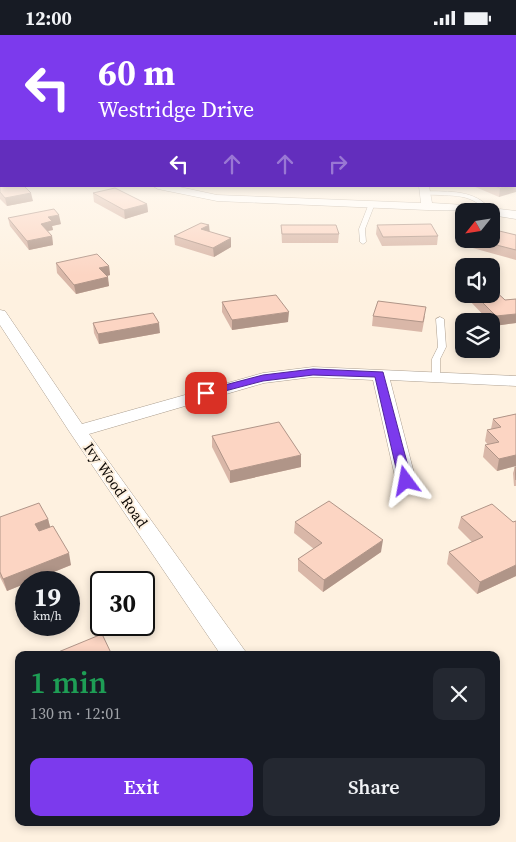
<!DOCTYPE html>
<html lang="en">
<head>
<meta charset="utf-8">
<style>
	:root { --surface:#171b24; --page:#242831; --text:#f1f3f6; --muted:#9ea1a6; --accent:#7c3aed }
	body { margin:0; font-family:"Source Serif 4",serif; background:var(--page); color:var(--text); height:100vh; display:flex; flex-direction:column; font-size:19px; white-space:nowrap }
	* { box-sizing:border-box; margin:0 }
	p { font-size:16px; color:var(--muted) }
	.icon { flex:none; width:28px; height:28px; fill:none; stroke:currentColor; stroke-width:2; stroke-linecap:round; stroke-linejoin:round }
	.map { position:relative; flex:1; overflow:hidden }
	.drawer { position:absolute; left:15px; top:616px; width:485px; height:175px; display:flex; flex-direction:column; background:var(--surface); border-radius:10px; box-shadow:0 2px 8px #0003 }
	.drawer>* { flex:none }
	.guide { position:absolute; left:0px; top:0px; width:516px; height:152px; box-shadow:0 2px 8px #0003; background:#7c3aed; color:#fff; overflow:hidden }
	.needle { width:32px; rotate:240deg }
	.buttons { position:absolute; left:455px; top:168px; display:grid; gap:10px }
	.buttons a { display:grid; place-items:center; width:45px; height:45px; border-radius:10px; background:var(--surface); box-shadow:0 2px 8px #0003; font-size:25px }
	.speed { position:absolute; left:15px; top:536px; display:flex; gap:10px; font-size:25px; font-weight:700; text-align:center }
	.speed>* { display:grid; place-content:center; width:65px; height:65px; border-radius:50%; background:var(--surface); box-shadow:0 2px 8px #0003; line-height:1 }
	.speed small { font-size:12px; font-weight:400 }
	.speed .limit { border:2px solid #111; border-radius:8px; background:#fff; color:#111 }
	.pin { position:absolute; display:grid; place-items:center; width:42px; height:42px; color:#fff; margin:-21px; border-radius:10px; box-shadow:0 2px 8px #0006 }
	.me { position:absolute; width:55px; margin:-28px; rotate:347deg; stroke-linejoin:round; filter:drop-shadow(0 0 4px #0008) }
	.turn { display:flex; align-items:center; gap:18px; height:105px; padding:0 15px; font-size:22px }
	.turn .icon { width:65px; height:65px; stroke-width:2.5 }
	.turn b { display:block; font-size:35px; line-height:42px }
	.lanes { display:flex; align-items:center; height:48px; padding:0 15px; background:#0003; justify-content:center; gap:25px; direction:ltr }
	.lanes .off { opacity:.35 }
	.round { display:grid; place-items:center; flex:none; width:52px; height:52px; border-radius:10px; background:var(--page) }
	.head { display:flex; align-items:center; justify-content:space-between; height:85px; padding:0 15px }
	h1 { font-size:30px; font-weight:600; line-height:38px; color:#1e9e55 }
	.button { display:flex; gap:10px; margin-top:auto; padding:10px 15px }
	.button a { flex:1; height:58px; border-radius:10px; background:var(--accent); color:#fff; font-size:20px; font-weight:600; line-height:58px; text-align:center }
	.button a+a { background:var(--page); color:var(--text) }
	.status { display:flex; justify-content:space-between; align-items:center; height:35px; padding:0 25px; background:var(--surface); direction:ltr }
	.status svg { height:14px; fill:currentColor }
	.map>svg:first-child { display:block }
</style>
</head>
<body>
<div class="status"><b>12:00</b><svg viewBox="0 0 49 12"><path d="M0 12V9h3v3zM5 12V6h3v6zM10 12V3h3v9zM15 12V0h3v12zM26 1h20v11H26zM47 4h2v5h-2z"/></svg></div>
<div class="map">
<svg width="516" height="807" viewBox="0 0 516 807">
	<rect width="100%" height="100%" fill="#fef1e0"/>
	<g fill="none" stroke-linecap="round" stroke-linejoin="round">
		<defs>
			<g id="lane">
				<path d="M425 156C449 157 475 154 491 175L486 176C470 156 446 162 423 159L422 158Z"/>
				<polygon points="371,169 374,171 365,194 366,207 363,209 360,207 359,194 368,171"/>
				<polygon points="457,172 462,173 464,177 464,185 461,183 456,173"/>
				<polygon points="440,282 444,284 446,312 440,324 440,342 436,344 432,342 432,324 438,312 436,284"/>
			</g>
			<g id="street">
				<rect x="0" y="137" width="1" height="6"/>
				<polygon points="153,151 175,151 217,160 421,168 419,151 429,151 432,168 465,170 516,176 516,184 491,180 491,176 427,175 217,166 158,154"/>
				<polygon points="0,275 5,276 82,389 263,338 313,332 516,341 516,351 390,345 416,446 413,451 406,452 399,451 396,446 373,345 313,342 264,348 89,399 248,620 221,620 69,396 0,290"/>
			</g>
		</defs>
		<!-- lane casing -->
		<use href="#lane" stroke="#ac9f90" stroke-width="1"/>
		<!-- street casing -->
		<use href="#street" stroke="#ac9f90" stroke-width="1"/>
		<!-- lane -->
		<use href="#lane" fill="#fff" fill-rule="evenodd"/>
		<!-- street -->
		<use href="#street" fill="#fff" fill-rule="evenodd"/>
	</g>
	<!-- wall -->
	<g fill="#d9b7a8">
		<polygon points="0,144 33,166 7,171 0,164"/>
		<polygon points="473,151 515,151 499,162"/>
		<polygon points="93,158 147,169 148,177 125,184 94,167"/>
		<polygon points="8,183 61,189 52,191 53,195 48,196 52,201 53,210 29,215 10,191"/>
		<polygon points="209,190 209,197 231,212 214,222 175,210 174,201"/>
		<polygon points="281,190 339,199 338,208 282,208"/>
		<polygon points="377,190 438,201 437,210 382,211 376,199"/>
		<polygon points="516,200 516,225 462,210 464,201 464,204 491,204"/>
		<polygon points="56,228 109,231 110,240 107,241 109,251 76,259 57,238"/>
		<polygon points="470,259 491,259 505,265 516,264 516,288 494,291 491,289 491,286 489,286 469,265"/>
		<polygon points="222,267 288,287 232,295 222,277"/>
		<polygon points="373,281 425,281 422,297 372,291"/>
		<polygon points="93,288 160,298 99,309 94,298"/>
		<polygon points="516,379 516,431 497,436 483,422 485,410 488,410 485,406 487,395 491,394 493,384"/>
		<polygon points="212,401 301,432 230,448 212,412"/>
		<polygon points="515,432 516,432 516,451 514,451 513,438"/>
		<polygon points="0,482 48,484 50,492 71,530 7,556 0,542"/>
		<polygon points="461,482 513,487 516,486 516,541 477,559 447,529 449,517 472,507 458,493"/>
		<polygon points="295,487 381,517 323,557 298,536 298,524 314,514 294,498"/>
	</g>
	<!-- shaded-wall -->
	<g fill="#b09588">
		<polygon points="516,149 516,157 499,162 500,153 509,151 515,151 515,150"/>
		<polygon points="31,158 33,166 7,171 5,163"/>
		<polygon points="147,169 148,177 125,184 124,175"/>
		<polygon points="59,180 61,189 52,191 53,195 42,197 41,189 48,182"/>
		<polygon points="209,190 210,199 201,194"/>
		<polygon points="52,201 53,210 29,215 27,206"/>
		<polygon points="231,203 231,212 214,222 213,213"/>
		<polygon points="109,231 110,240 100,243 99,233"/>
		<polygon points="108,242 109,251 76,259 74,250"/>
		<polygon points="289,277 288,287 232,295 232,285"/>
		<polygon points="516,279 516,288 494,291 496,281"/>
		<polygon points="159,288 160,298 99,309 98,299"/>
		<polygon points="516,413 516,431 497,436 499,424"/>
		<polygon points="301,420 301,432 230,448 230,436"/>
		<polygon points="48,484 51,495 38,501 35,489"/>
		<polygon points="383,505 381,517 323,557 324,545"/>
		<polygon points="69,518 71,530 7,556 3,544"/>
		<polygon points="516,530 516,541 477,559 480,547"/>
	</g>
	<!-- building -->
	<g fill="#fcd5c3" stroke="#b09588">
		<polygon points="0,144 1,144 1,151 24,151 31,158 5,163 0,157"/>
		<polygon points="495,151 509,151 500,153"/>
		<polygon points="115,153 147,169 124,175 93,158"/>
		<polygon points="54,174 59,180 48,182 52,186 41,189 52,201 27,206 8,183"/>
		<polygon points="201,188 209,190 201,194 231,203 213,213 174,201"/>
		<polygon points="431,189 438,201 383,202 377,190"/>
		<polygon points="281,190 336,190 339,199 282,199"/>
		<polygon points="491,194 516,200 516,215 473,204 491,204"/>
		<polygon points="97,219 109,231 99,233 108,242 74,250 56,228"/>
		<polygon points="491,253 492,253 505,265 516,264 516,279 496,281 474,259 491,259"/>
		<polygon points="276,260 289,277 232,285 222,267"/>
		<polygon points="378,266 426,272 423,287 373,281"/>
		<polygon points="153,278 159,288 98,299 93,288"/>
		<polygon points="516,379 516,420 499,424 485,410 499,407 487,395 501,392 493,384"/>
		<polygon points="279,387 301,420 230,436 212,401"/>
		<polygon points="515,432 516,432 516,445"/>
		<polygon points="329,466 383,505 324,545 298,524 322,508 295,487"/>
		<polygon points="39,468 48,484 35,489 39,496 53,491 69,518 3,544 0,537 0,482"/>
		<polygon points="492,469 513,487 516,486 516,530 480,547 449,517 483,502 461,482"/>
		<polygon points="102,599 112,620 51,620"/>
	</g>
	<!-- sky -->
	<linearGradient id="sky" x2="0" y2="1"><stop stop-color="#95c1c8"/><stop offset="0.53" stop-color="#fff9f1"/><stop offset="1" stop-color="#fff9f1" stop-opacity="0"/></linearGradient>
	<rect width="516" height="240" fill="url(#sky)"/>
	<!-- route -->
	<polygon fill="#7c3aed" stroke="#51269a" points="313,334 383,337 412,446 410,449 406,450 399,446 375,342 313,340 263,346 206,361 200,358 202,356 263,340"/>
	<g text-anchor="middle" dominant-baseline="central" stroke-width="4" stroke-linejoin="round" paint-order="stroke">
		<!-- street labels -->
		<g font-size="15" fill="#0f0a06" stroke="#fef1e0">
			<text transform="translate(116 450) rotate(55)">Ivy Wood Road</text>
		</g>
	</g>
</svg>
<div class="buttons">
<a><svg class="needle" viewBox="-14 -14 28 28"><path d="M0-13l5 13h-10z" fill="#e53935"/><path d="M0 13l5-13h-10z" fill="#9ea1a6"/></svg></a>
<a><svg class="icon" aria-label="sound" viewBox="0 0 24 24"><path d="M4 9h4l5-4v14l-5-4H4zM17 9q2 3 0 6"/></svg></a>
<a><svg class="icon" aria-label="layers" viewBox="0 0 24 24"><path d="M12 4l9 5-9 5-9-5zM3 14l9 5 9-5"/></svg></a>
</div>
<div class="speed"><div>19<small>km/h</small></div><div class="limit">30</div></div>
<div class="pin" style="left:206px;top:358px;background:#d93025"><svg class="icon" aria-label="arrive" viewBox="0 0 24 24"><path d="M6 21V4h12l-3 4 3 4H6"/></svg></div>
<svg class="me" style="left:406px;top:446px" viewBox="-20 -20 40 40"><path d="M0-17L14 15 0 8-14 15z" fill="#7c3aed" stroke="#fff" stroke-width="4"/></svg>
<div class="guide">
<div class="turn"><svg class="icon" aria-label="left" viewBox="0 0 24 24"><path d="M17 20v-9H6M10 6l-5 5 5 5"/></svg><div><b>60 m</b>Westridge Drive</div></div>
<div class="lanes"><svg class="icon" aria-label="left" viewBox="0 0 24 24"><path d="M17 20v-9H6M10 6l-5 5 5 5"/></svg><svg class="icon off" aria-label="ahead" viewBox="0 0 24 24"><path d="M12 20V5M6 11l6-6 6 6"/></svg><svg class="icon off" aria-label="ahead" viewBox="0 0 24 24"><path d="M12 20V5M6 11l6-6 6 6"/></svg><svg class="icon off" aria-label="right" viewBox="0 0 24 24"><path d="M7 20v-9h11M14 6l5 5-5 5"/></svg></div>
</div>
<section class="drawer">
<div class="head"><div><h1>1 min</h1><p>130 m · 12:01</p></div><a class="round"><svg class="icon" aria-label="close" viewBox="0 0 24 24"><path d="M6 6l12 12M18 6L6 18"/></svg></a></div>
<div class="button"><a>Exit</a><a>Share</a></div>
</section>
</div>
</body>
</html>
